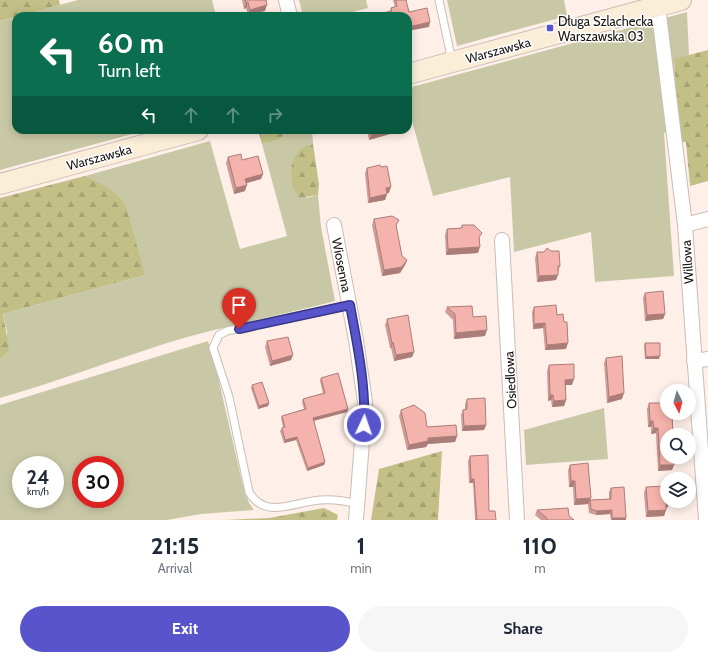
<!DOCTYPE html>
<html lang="en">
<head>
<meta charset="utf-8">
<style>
	:root { --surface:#fff; --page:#f6f6f7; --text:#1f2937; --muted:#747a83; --accent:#5754cc }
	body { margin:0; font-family:Cabin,sans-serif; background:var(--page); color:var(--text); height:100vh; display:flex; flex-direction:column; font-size:15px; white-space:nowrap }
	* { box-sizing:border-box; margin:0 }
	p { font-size:13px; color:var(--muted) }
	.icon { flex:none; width:22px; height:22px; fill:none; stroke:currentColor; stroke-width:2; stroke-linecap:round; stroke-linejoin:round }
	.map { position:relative; height:520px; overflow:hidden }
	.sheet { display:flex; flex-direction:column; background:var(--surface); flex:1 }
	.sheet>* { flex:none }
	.hud { position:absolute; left:12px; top:12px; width:400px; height:122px; border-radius:12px; box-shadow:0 2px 10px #0003; background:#0b6e4f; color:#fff; overflow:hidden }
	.needle { width:26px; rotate:174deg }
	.buttons { position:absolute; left:660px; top:384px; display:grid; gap:8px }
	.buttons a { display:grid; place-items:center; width:36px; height:36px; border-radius:50%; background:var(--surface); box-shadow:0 2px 10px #0003; font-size:20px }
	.speed { position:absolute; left:12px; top:456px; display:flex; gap:8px; font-size:20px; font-weight:700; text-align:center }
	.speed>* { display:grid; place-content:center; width:52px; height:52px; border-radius:50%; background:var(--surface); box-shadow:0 2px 10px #0003; line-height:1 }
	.speed small { font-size:10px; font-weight:400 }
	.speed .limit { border:6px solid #d22; background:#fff; color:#111 }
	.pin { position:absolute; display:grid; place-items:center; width:34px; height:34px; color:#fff; margin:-41px -17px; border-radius:50% 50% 50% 0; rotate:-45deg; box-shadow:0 0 4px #0007 }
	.pin .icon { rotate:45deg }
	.me { position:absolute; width:44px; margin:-22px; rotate:3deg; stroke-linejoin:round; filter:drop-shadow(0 0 3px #0008) }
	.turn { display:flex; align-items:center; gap:14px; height:84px; padding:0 20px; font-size:18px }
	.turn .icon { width:52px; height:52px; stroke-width:2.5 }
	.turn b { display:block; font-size:28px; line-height:34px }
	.lanes { display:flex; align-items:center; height:38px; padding:0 20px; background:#0003; justify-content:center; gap:20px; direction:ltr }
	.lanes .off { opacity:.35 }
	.eta { display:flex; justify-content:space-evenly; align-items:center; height:68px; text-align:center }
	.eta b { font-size:24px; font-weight:700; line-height:28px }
	.action { display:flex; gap:8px; margin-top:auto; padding:8px 20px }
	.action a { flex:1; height:46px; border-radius:24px; background:var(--accent); color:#fff; font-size:16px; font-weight:700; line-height:46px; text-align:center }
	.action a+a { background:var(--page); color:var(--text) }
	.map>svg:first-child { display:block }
</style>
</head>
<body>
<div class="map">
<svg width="708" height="520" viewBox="0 0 708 520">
	<defs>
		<pattern id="forest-firs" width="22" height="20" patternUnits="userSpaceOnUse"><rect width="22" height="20" fill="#c2c087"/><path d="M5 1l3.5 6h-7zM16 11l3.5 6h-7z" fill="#a6a473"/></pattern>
	</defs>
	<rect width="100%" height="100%" fill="#fef0e8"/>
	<!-- green -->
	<g fill="#c9c8a6" fill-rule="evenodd">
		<polygon points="78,0 212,0 216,16 19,16"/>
		<polygon points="299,0 366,0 368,8 337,16 303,16"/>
		<polygon points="447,0 564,0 567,16 457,46"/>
		<polygon points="687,12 689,55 674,60 680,129 664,133 674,276 595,282 591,232 514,252 510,177 433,196 408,107 408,88"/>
		<polygon points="16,17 16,130 147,130 0,170 0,21"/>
		<path d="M287 130H312L313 144 309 145 306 198 318 195 321 227 335 301C279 316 222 326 167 343 111 361 56 382 0 398V360L7 353V332L3 314 145 275 115 194 85 176 210 141 240 249 287 236 262 144 279 140Z"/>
		<path d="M208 341 216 368 242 482 249 503 254 510 201 514 167 520H0V405ZM21 465H55V499H21ZM81 465H115V499H81Z"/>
		<polygon points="604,408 608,459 526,465 524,430"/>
	</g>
	<!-- forest -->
	<g fill="url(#forest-firs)">
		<polygon points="0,0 59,0 60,5 0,21"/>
		<polygon points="708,50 708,181 690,186 686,142 680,142 674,59"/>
		<polygon points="258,130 287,130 279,140 262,144"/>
		<path d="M313 144 319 184 318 195 299 198C287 180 287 149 313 144Z"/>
		<path d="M85 176C100 183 117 191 126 206L145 275 3 314 9 348 7 353 0 360V198Z"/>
		<polygon points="442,451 438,520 371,520 379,469"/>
		<polygon points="324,508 338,515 337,520 224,520 269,518"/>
	</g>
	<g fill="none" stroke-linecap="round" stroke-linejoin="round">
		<defs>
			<g id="lane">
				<polyline points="439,0 452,61"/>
				<path d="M350 305 227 331 219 335 213 348 229 397 249 492C265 520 293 502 320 500 332 499 346 501 357 504"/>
			</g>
			<g id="street">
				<polyline points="286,0 290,16"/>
				<polyline points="658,6 685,225 706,520"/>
				<polyline points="334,225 356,340 365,402 356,520"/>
				<polyline points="685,225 708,219"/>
				<polyline points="502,240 517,520"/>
				<polyline points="694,361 708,359"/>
			</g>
			<g id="secondary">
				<polyline points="408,74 681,0"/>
				<polyline points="0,184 198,130"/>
			</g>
		</defs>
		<!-- lane casing -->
		<use href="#lane" stroke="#cabdb6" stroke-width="9"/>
		<!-- street casing -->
		<use href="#street" stroke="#cabdb6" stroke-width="16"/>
		<!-- secondary casing -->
		<use href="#secondary" stroke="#cabdb6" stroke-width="22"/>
		<!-- lane -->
		<use href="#lane" stroke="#fff" stroke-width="7"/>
		<!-- street -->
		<use href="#street" stroke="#fff" stroke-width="14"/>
		<!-- secondary -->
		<use href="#secondary" stroke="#fbeed8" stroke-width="20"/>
	</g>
	<!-- wall -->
	<g fill="#d29a94">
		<polygon points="242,0 266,0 265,11 248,15 246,8 244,9"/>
		<polygon points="393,0 406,0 409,12 429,27 408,16 381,16 383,13 390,11 391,8 395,7"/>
		<polygon points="367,130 398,130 397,132 369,140"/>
		<polygon points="228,157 242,160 263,174 261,179 246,183 245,191 234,194 226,163"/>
		<polygon points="367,168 389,193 387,193 387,194 385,200 368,203 365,173"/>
		<polygon points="374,219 397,226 396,227 402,256 407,260 405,265 400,273 382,276 372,225"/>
		<polygon points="462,225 480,239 478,253 446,255 445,235 447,229 461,228"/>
		<polygon points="537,252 560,266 556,280 537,282 535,258"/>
		<polygon points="645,293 665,314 663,319 645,321 643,298"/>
		<polygon points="447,307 473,317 485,336 454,339 453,320 445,312"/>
		<polygon points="534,307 557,315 564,322 566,349 545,350 543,328 533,329 532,312"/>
		<polygon points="387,319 414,352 412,357 394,361 391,348 390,348 385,325"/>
		<polygon points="267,341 291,360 270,366 265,347"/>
		<polygon points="645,343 659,359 645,359 644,346"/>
		<polygon points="606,358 622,399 607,403 604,363"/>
		<polygon points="549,365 572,385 566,385 566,400 564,406 552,407 551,400 548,401 547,371"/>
		<polygon points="321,378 348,409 347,412 314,421 324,465 307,471 296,440 284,443 280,431 282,428 283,427 281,418 282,416 304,409 302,402 303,399 323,393 320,381"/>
		<polygon points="252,385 269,403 268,406 258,409 251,388"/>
		<polygon points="467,399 486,425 484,430 462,431 461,415 463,410 465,410 465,404"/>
		<polygon points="649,403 674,465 672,470 658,471 656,433 651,434 651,427 648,427 647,409"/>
		<polygon points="401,410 427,427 457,436 455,442 428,444 426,447 407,450 399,416"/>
		<polygon points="470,456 489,511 496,520 475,520 473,483 469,483 468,461"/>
		<polygon points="570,465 590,500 609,499 609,492 611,488 626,518 626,520 611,520 610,514 596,515 589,513 588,504 574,505 573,487 569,487 568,470"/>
		<polygon points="646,487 665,493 668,507 666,508 664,516 646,517 644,493"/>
		<polygon points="537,510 569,516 574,520 541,520 535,515"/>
	</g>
	<!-- shaded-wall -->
	<g fill="#ab7d78">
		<polygon points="248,2 246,8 244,9 246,3"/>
		<polygon points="267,5 265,11 248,15 250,10"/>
		<polygon points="430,22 429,27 408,31 408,27"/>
		<polygon points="386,130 398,130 397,132 369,140 372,134"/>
		<polygon points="263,174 261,179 243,184 245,179"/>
		<polygon points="247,185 245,191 234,194 236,188"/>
		<polygon points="391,187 389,193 384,193 386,188"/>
		<polygon points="387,194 385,200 368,203 370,198"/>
		<polygon points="480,247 478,253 446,255 448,249"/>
		<polygon points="407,260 405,265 400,273 382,276 384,270"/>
		<polygon points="558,275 556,280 537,282 539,276"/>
		<polygon points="665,314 663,319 645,321 647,315"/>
		<polygon points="545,323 543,328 533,329 534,324"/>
		<polygon points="487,330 485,336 454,339 456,333"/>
		<polygon points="393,342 391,348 390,348 392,343"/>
		<polygon points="568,343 566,349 545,350 547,345"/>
		<polygon points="414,352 412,357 394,361 396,355"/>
		<polygon points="293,355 291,360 270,366 272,361"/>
		<polygon points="660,356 659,359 645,359 646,357"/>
		<polygon points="574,379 572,385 563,385 565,380"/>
		<polygon points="624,393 622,399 607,403 609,397"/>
		<polygon points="550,395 553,395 551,400 548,401"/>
		<polygon points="566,400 564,406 552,407 554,401"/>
		<polygon points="269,403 268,406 258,409 259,406"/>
		<polygon points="348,409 347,412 312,421 313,418"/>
		<polygon points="650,421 653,421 651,427 648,427"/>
		<polygon points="486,425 484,430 462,431 464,426"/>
		<polygon points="654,428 658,428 656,433 651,434"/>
		<polygon points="457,436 455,442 428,444 426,447 407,450 409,445 428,438"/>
		<polygon points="297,437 296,440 284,443 285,440"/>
		<polygon points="325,462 324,465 307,471 308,468"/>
		<polygon points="660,465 674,465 672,470 658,471"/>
		<polygon points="471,479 474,479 473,483 469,483"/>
		<polygon points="571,481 575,481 573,487 569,487"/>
		<polygon points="591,498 588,504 574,505 576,499"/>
		<polygon points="670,501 668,507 664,509 666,503"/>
		<polygon points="612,510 610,514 596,515 597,511"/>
		<polygon points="666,510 664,516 646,517 648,511"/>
		<rect x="612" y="518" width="14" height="2"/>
	</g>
	<!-- building -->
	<g fill="#f4b3ac" stroke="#ab7d78">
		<polygon points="245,0 266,0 267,5 250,10 248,2 246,3"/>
		<polygon points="396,0 406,0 409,12 427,8 430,22 408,27 408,16 383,16 383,13 392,11 391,8 397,6"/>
		<polygon points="370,130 386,130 372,134"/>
		<polygon points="241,154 242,160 258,156 263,174 245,179 247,185 236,188 228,157"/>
		<polygon points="380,165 381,167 387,166 391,187 386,188 387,194 370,198 367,168"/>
		<polygon points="392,216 399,220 396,225 402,256 407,260 402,267 384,270 374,219"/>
		<polygon points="462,225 474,225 482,233 479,237 480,247 448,249 447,229 462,228"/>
		<polygon points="547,248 551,251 559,251 560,266 558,266 558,275 539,276 537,252 544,252"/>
		<polygon points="663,291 665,314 647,315 645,293"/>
		<polygon points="556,305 557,315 563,314 564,322 567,322 568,343 547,345 545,323 534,324 534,307"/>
		<polygon points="472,306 473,317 486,316 487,330 456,333 455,314 447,307"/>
		<polygon points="408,315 414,352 396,355 393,342 392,343 387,319"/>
		<polygon points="288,337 293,355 272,361 267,341"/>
		<polygon points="645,343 660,343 660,356 646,357"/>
		<polygon points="622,356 624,393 609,397 606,358"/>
		<polygon points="574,364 574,379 565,380 566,400 554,401 553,395 550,395 549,365"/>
		<polygon points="338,373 348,409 313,418 325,462 308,468 297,437 285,440 282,428 285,427 282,416 306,409 303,399 325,393 321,378"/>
		<polygon points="262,382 269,403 259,406 252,385"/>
		<polygon points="485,398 486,425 464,426 463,410 467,409 467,399"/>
		<polygon points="649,403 667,403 667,413 672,413 673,435 667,435 667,457 674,457 674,465 660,465 658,428 654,428 653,421 650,421"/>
		<polygon points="414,405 425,413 427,427 456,425 457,436 428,438 428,441 409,445 401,410"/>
		<polygon points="488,455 489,511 495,511 496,520 477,520 474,479 471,479 470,456"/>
		<polygon points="588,463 591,498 576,499 575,481 571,481 570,465"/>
		<polygon points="665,486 665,493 667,493 667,501 670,501 666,503 666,510 648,511 646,487"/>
		<polygon points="624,487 626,518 612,518 612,510 597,511 591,509 590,500 611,499 611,488"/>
		<polygon points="568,508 569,516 574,520 547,520 547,518 537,510"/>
	</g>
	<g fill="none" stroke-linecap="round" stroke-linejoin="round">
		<defs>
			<path id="route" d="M239 329 350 305C357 344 366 384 364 425"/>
		</defs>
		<!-- route casing -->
		<use href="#route" stroke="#393785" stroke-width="10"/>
		<!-- route -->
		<use href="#route" stroke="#5754cc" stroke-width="7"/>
	</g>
	<!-- markers -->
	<rect fill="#5754cc" stroke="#fff" stroke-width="1.5" x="546" y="24" width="8" height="8" rx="2"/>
	<g text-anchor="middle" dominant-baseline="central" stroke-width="3" stroke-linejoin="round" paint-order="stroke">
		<!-- poi labels -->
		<g font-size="13" fill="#16120f" stroke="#fff" text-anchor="start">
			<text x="558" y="21">Długa Szlachecka<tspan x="558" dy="15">Warszawska 03</tspan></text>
		</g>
		<!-- street labels -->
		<g font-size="13" fill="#16120f" stroke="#fff">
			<text transform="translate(498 50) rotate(-15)">Warszawska</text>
			<text transform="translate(99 157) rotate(-15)">Warszawska</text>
			<text transform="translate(687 262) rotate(-94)">Willowa</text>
			<text transform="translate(342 265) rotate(79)">Wiosenna</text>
			<text transform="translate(510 380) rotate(-93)">Osiedlowa</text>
		</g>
	</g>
</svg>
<div class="buttons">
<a><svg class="needle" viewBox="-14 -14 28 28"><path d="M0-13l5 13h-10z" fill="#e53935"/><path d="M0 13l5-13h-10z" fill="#747a83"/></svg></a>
<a><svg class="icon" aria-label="search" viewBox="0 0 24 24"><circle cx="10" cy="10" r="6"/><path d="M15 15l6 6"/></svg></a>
<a><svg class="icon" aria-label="layers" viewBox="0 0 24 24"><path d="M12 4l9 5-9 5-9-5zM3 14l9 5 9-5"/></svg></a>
</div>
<div class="speed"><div>24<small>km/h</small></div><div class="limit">30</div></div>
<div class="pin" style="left:239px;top:329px;background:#d93025"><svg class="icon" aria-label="arrive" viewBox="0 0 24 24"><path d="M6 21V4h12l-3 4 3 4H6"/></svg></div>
<svg class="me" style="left:364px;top:425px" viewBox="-20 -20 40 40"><circle r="17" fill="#5754cc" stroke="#fff" stroke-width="3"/><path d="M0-11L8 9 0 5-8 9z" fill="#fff"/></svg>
<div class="hud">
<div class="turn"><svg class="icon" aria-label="left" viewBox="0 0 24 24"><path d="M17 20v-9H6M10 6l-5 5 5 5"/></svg><div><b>60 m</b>Turn left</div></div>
<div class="lanes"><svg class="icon" aria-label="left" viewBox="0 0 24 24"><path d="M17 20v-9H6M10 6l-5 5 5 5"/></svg><svg class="icon off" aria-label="ahead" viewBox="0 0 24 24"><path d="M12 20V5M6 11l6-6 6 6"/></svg><svg class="icon off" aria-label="ahead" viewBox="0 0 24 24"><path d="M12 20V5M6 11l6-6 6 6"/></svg><svg class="icon off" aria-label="right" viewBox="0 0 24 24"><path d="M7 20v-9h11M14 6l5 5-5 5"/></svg></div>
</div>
</div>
<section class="sheet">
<div class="eta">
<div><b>21:15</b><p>Arrival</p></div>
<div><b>1</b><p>min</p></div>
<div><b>110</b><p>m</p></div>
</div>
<div class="action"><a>Exit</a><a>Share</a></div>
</section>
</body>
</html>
